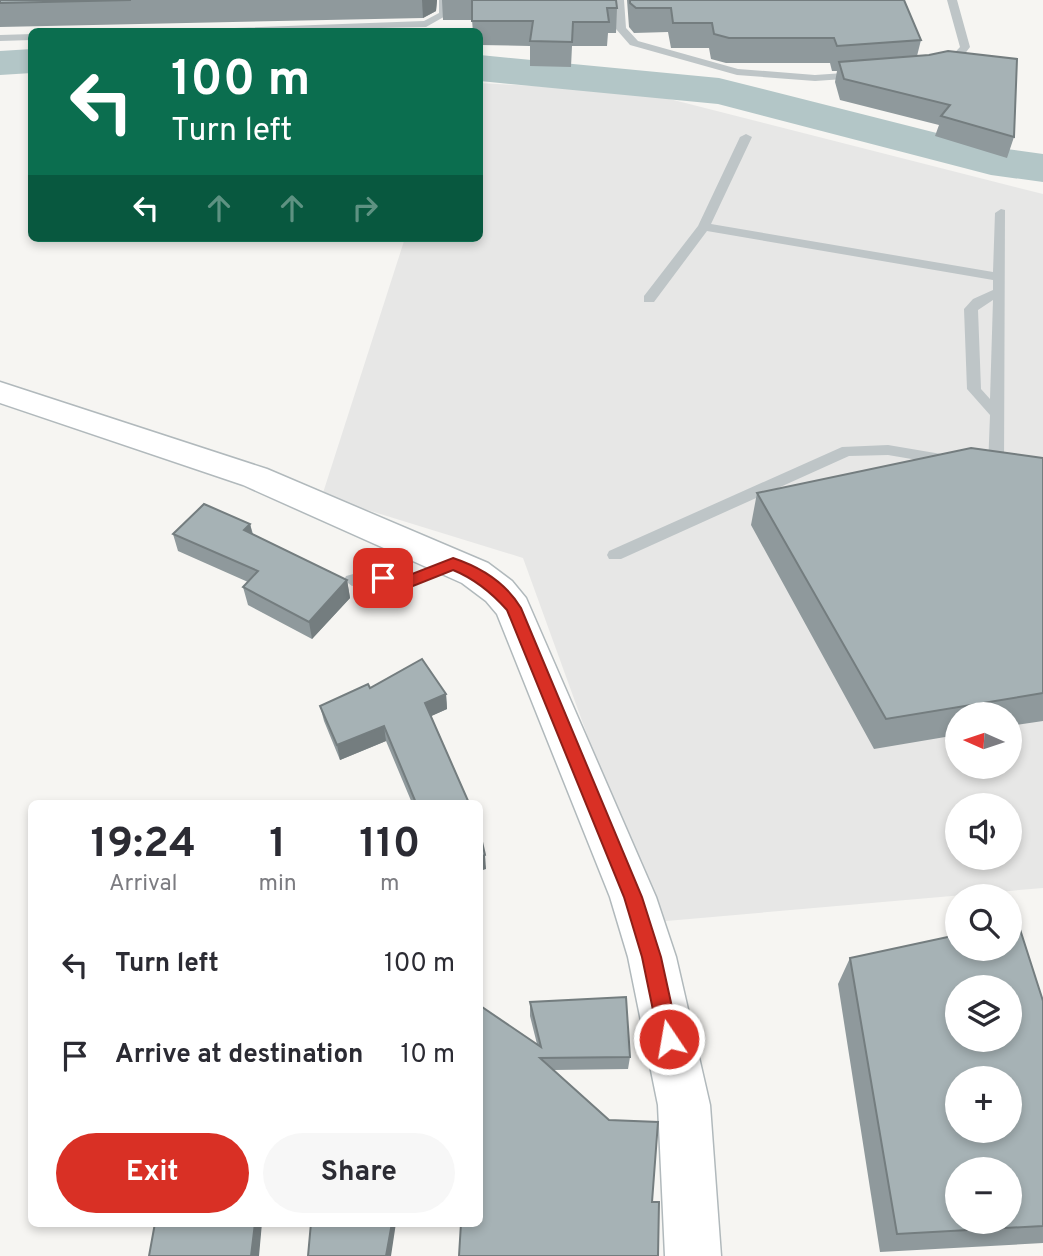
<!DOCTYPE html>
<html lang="en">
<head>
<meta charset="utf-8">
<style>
	:root { --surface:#fff; --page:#f7f7f7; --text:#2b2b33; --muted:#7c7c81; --accent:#d93025 }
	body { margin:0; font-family:Overpass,sans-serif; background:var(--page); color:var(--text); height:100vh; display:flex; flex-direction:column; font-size:26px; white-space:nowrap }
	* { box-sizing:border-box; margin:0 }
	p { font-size:23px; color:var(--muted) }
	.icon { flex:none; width:38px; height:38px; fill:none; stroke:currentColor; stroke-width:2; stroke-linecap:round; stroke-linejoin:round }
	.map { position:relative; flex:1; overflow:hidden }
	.details { position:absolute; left:28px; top:800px; width:455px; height:427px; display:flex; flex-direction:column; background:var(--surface); border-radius:10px; box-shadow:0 4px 10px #0003 }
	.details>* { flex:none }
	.hud { position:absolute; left:28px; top:28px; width:455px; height:214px; border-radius:10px; box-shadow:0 4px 10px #0003; background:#0b6e4f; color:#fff; overflow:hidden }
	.needle { width:46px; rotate:273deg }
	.controls { position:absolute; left:945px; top:702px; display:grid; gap:14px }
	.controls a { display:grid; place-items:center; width:77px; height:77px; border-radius:50%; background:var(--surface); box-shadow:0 4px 10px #0003; font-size:35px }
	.pin { position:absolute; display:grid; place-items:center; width:60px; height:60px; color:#fff; margin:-30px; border-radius:14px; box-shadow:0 4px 10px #0006 }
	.me { position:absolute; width:77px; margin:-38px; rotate:348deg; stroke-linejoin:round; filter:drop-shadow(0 0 5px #0008) }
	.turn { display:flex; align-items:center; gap:24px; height:147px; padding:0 28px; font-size:32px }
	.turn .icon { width:91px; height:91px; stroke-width:2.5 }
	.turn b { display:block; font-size:49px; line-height:60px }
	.lanes { display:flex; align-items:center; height:66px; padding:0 28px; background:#0003; justify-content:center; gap:35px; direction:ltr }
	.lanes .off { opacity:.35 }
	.eta { display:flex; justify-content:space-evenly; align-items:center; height:119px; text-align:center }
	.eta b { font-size:42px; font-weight:700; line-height:49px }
	.cta { display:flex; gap:14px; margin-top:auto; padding:14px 28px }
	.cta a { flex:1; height:80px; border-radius:42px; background:var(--accent); color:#fff; font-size:28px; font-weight:700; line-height:80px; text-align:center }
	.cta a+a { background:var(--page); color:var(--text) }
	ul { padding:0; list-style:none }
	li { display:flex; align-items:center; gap:21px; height:91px; padding:0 28px }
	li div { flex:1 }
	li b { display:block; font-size:26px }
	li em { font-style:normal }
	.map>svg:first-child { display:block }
</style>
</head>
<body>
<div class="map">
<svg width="1043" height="1256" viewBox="0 0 1043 1256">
	<rect width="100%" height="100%" fill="#f6f5f2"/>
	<!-- built -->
	<path fill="#e7e7e6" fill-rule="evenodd" d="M480 83 642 92 1043 194V888L655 922 523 558 322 496 405 238H480ZM957 714H1010V766H957ZM957 805H1010V858H957Z"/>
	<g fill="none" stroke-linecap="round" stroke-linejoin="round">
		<!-- river -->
		<g fill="#b3c6c7" fill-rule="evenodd">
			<polygon points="32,49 32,73 0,75 0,51"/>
			<polygon points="480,55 719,78 992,147 1043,154 1043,182 991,175 718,104 480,81"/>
		</g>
		<defs>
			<polygon id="secondary" points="0,382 267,469 488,563 512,581 526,598 656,897 676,957 710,1105 721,1256 665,1256 658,1105 628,957 610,897 497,614 486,601 462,583 243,485 0,403"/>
		</defs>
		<!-- secondary casing -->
		<use href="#secondary" stroke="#b1b9bc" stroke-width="3"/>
		<!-- lane -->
		<g fill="#bec5c7" fill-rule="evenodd">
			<polygon points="439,0 449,0 449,14 426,27 201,32 206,29 424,21 439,13"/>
			<polygon points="614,0 624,0 626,28 638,41 738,69 815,75 858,72 863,75 858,78 815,81 737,75 630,45 616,29"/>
			<path d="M947 0H957L970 47C961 59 954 70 937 68V64L946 62 960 47Z"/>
			<polygon points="32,34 32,40 0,41 0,35"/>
			<path d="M746 134 752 137 711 224 993 272 995 213 1001 209 1005 210 1004 468 1002 472 996 473 988 468 990 415 967 389 964 309 973 299 993 290V280L707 231 654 302H644V296L698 226 740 137ZM993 300 990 399 981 389 978 310Z"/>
			<polygon points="888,445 953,456 961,461 953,466 888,455 849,456 621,559 609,559 607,555 609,551 842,447"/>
			<polygon points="453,558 461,564 459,568 403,590 368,582 352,586 344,580 346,576 368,570 402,578"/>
		</g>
		<!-- secondary -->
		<use href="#secondary" fill="#fff" fill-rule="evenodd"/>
	</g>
	<!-- wall -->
	<g fill="#8f999c">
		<polygon points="0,0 437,0 436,11 423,18 0,27"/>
		<polygon points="442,0 616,0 617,8 616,33 608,33 607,46 572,46 571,67 530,66 530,46 480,45 480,32 473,32 472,20 443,20"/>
		<polygon points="627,0 904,0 921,40 917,56 1014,137 1007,158 935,136 939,125 840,100 835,82 837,71 832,71 830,63 726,63 711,59 709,48 671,48 668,32 634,33 629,27"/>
		<polygon points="1043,458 1043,721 1010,726 1010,714 957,714 957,735 874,749 751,525 757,493"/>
		<polygon points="250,524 253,534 347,580 350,598 312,639 248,605 243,587 248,582 178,551 173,534"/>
		<polygon points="370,688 446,694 447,709 431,716 469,803 412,803 386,741 340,760 324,721 320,706"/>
		<polygon points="850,958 1043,1001 1043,1243 880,1252 838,984"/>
		<polygon points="530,1002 630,1057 628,1069 554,1070 652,1202 459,1256 537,1044 530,1016"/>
	</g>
	<!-- shaded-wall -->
	<g fill="#747d7f">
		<polygon points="422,0 437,0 436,11 423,18"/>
		<polygon points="250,524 254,542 244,530"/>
		<polygon points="347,580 350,598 312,639 309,622"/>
		<polygon points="446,694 447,709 427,718 425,703"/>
		<polygon points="384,726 386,741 340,760 337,745"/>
		<polygon points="485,855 486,869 480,871 480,857"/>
		<polygon points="255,1223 262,1223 259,1256 251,1256"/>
		<polygon points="392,1223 396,1223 391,1256 386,1256"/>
	</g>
	<!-- building -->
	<g fill="#a6b2b5" stroke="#747d7f" stroke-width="2" fill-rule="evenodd">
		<polygon points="0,0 131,0 0,3"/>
		<polygon points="472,0 616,0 617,8 607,8 609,22 573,22 572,42 530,41 533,21 472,21"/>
		<polygon points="630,0 904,0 921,40 837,46 834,38 729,38 714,34 712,23 673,23 671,8 636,8 630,3"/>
		<polygon points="948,51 1017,59 1014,137 941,116 950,105 844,79 839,62 929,55"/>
		<polygon points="971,448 1043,458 1043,693 886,719 757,493"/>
		<polygon points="204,504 250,524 244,530 347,580 309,622 243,587 258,571 173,534"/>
		<polygon points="422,659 446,694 425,703 469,803 416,803 384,726 337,745 320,706 368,684 370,688"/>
		<polygon points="480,833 485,855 480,857"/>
		<path d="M1018 923 1043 1001V1226L897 1234 850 958 957 935V948H1010V925ZM957 987H1010V1040H957ZM957 1078H1010V1130H957ZM957 1169H1010V1222H957Z"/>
		<polygon points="626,997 630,1057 540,1058 609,1120 658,1122 652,1202 659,1202 658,1256 459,1256 461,1223 480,1223 480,1007 482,1007 541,1047 530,1002"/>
		<polygon points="155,1223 255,1223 251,1256 149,1256"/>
		<polygon points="311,1223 392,1223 386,1256 308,1256"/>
	</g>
	<!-- route -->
	<path fill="#d93025" stroke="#8d1f18" stroke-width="2" d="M453 558C480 567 506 583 521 608L642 897 661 957 679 1039 676 1046 669 1049 662 1046 659 1039 642 957 624 897 507 610C491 592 475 579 453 570L403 590 378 582 375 578 383 572 402 578Z"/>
</svg>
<div class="controls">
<a><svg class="needle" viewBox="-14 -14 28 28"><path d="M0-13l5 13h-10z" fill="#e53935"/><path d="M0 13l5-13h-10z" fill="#7c7c81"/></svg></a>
<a><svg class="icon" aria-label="sound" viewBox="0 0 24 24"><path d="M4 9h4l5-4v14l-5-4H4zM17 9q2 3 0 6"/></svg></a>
<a><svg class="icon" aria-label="search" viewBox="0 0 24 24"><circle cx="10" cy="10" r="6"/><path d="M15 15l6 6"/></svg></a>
<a><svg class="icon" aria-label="layers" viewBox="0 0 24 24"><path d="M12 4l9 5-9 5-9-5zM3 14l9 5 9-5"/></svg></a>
<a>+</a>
<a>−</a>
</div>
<div class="pin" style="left:383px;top:578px;background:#d93025"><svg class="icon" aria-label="arrive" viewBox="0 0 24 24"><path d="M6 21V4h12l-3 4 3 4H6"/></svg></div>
<svg class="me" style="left:669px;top:1039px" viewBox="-20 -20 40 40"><circle r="17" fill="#d93025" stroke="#fff" stroke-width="3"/><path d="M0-11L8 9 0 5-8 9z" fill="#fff"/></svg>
<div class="hud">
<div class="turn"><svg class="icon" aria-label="left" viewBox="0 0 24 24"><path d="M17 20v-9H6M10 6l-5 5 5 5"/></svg><div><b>100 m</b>Turn left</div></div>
<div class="lanes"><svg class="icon" aria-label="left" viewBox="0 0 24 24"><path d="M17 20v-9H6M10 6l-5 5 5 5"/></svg><svg class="icon off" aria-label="ahead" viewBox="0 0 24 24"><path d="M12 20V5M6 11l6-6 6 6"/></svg><svg class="icon off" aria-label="ahead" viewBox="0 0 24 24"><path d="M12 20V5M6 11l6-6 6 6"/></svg><svg class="icon off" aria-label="right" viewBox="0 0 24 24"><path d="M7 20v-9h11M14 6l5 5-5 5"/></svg></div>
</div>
<section class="details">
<div class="eta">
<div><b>19:24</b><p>Arrival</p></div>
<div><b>1</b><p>min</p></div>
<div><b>110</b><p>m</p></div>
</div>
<ul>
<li><svg class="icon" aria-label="left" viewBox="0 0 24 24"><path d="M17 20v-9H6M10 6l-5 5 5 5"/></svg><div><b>Turn left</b></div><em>100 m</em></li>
<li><svg class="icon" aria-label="arrive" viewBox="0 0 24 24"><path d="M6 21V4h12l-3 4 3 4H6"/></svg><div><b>Arrive at destination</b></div><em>10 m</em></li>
</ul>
<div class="cta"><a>Exit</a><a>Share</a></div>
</section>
</div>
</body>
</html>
